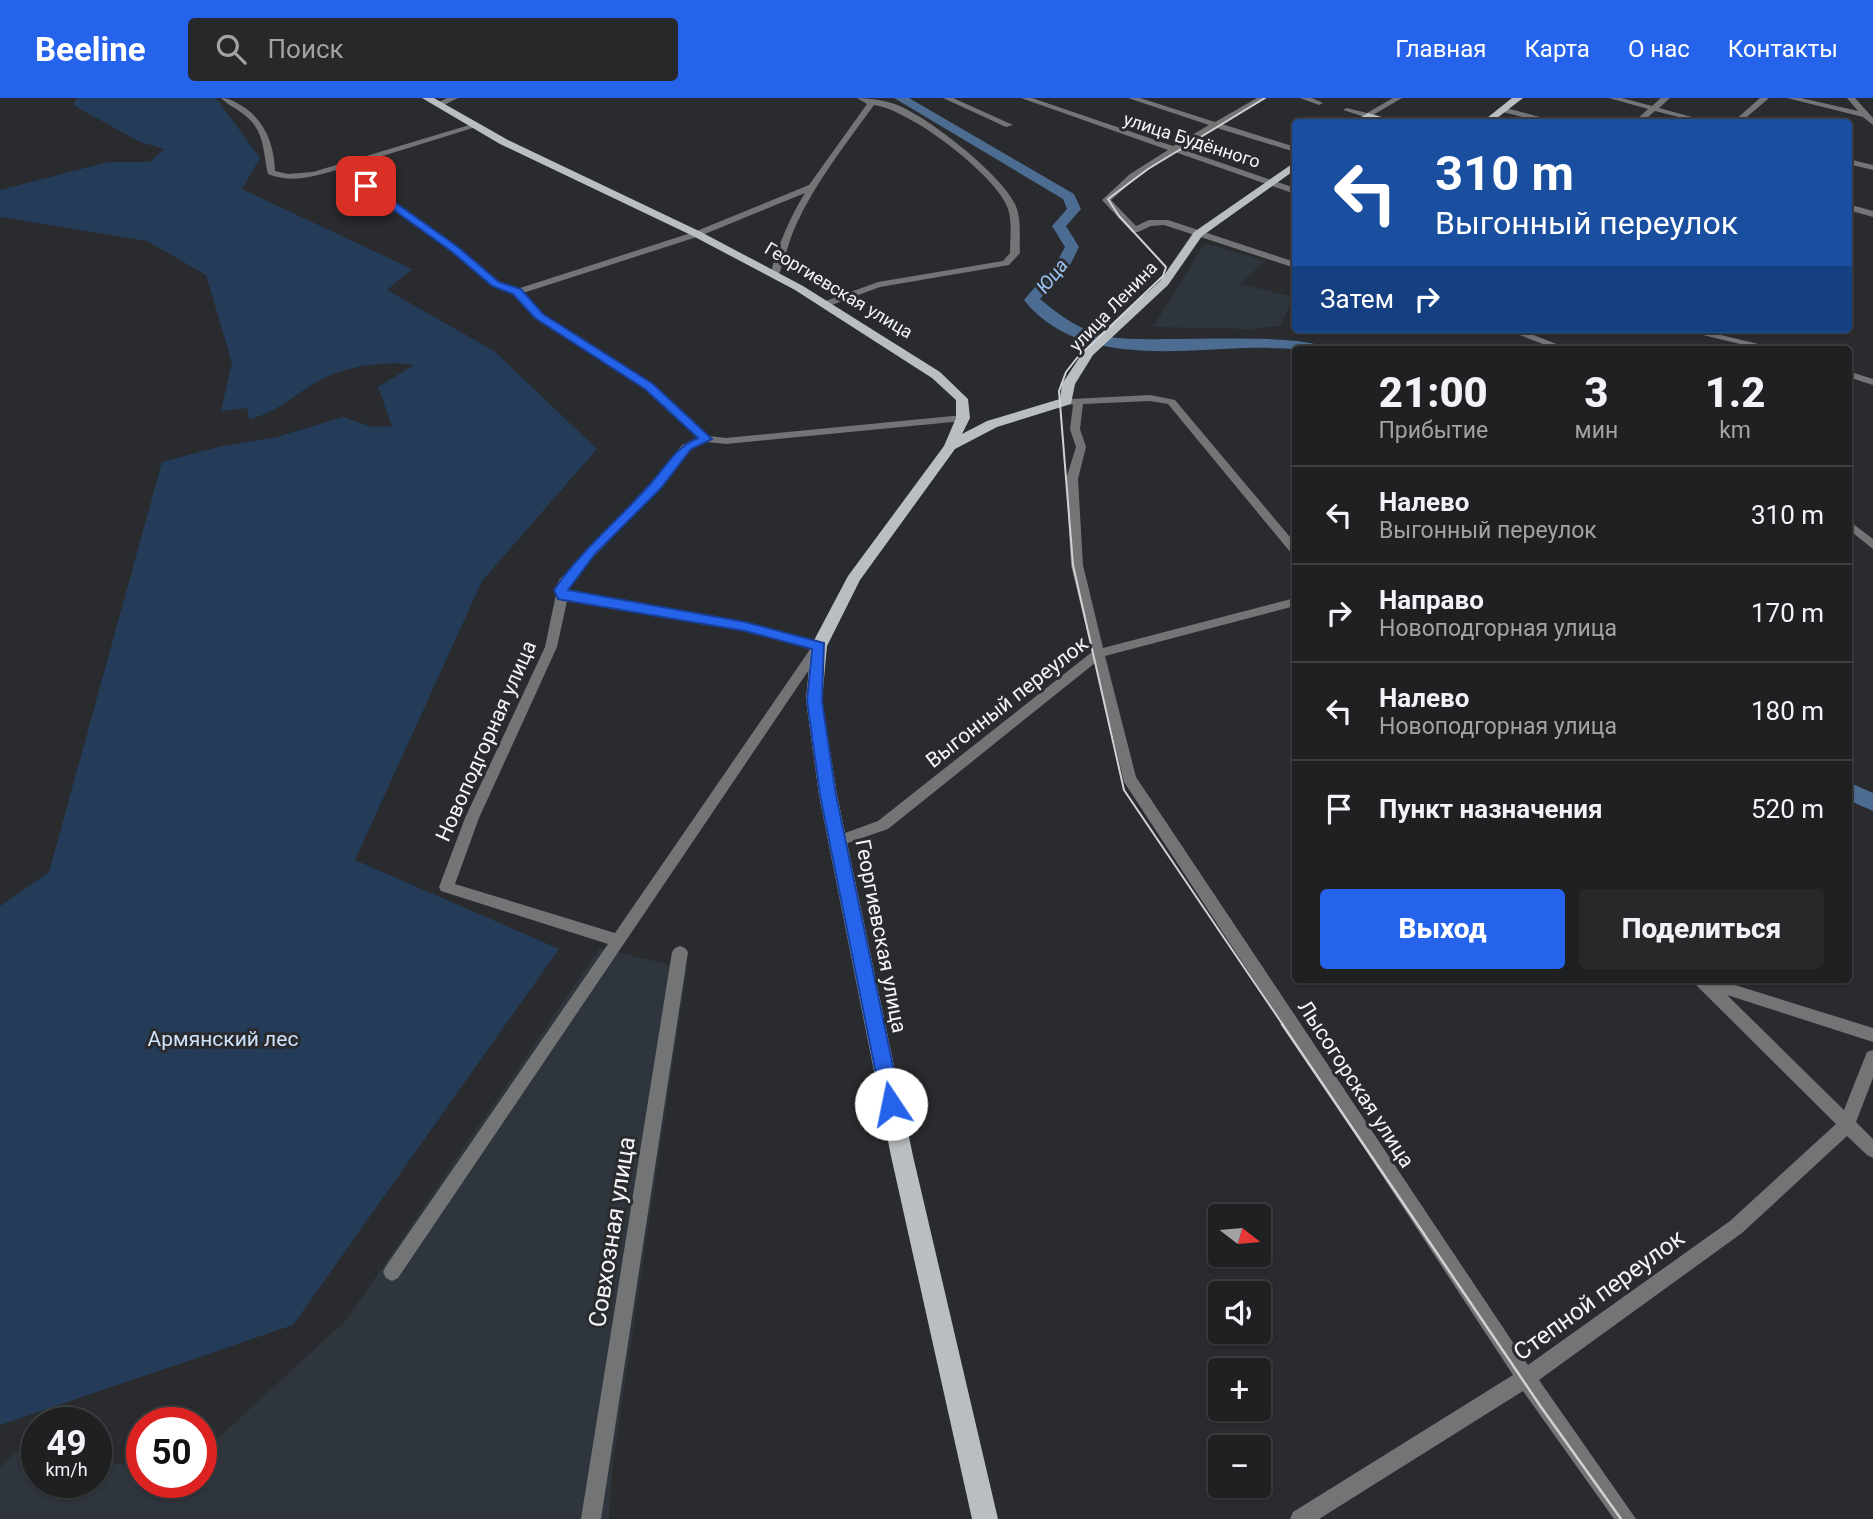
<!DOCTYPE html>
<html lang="ru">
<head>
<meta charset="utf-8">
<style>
	:root { --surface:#1f2022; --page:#27282a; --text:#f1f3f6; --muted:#a1a3a5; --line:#3c3e40; --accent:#2563eb }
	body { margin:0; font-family:Roboto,sans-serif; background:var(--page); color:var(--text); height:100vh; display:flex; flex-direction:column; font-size:26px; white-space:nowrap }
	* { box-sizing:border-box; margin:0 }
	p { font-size:23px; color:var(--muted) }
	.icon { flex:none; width:38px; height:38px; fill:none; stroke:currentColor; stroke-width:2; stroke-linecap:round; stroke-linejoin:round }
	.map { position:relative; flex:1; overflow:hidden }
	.drawer { position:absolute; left:1292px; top:248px; width:560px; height:637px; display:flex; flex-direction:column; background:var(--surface); border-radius:7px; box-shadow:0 2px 5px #0004,0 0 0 2px var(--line) }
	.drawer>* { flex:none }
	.banner { position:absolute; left:1292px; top:21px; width:560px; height:214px; border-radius:7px; box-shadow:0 2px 5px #0004,0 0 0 2px var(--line); background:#1a4fa0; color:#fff; overflow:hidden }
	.needle { width:46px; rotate:106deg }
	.tools { position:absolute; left:1208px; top:1106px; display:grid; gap:14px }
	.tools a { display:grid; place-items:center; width:63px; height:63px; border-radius:7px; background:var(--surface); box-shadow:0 2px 5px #0004,0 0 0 2px var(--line); font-size:35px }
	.speed { position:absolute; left:21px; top:1309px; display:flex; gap:14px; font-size:35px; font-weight:700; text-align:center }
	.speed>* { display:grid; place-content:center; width:91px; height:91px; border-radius:50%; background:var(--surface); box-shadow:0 2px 5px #0004,0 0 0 2px var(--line); line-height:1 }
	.speed small { font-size:18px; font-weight:400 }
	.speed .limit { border:10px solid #d22; background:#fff; color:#111 }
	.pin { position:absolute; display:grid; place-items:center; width:60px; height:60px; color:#fff; margin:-30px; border-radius:14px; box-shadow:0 4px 10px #0006 }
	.me { position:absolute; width:77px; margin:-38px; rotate:349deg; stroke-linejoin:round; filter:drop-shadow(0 0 5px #0008) }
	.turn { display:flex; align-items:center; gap:24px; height:147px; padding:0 28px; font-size:32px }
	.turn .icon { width:91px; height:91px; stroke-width:2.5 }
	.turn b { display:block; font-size:49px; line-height:60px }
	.then { display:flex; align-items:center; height:66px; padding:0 28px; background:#0003; gap:14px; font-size:26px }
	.eta { display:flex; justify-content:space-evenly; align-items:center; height:119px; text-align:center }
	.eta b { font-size:42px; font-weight:800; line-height:49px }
	.cta { display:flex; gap:14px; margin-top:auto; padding:14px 28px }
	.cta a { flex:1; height:80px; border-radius:7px; background:var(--accent); color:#fff; font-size:28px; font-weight:800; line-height:80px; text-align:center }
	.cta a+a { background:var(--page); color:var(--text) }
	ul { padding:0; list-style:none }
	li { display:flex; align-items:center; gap:21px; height:98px; padding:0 28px; border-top:2px solid var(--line) }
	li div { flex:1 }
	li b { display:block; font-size:26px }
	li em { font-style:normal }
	header { display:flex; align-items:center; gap:42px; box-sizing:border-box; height:98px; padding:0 35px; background:var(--accent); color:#fff }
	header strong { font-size:33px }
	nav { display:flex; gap:38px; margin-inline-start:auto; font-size:24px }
	.search { width:490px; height:63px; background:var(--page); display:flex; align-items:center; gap:18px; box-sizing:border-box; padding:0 24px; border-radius:7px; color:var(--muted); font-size:26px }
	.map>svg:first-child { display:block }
</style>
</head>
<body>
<header>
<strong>Beeline</strong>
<div class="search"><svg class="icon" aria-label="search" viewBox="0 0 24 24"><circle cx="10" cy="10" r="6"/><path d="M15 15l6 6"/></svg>Поиск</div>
<nav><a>Главная</a><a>Карта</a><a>О нас</a><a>Контакты</a></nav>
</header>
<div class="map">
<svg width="1873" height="1421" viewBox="0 0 1873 1421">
	<rect width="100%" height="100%" fill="#292b2e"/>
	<!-- built -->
	<g fill="#2f353d">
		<polygon points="1205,145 1265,163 1240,186 1294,199 1280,228 1251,231 1153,229"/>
		<polygon points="600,850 687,871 613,1365 609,1421 0,1421 0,1370 16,1354 37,1356 37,1384 96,1384 96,1363 142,1369 142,1384 201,1384 201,1356 347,1221"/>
	</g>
	<!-- green -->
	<path fill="#243c58" d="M77 0H216L260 60 242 91 412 171 387 192 494 253 597 351 482 483 355 762 559 851 293 1227 0 1327V808L49 774 162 364 222 348 277 339 343 319 372 329 392 328 378 289 414 267C388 262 349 268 324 280 298 293 278 315 249 321L247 310 221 313 232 265 206 177 147 143 0 119V92L108 64H150L164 51 140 44 73 7Z"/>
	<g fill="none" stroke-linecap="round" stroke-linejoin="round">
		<!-- river -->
		<g fill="#4c6c92" fill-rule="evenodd">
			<path d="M894 0H909L1074 96 1081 111 1066 128 1079 149 1070 167 1040 201C1061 219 1083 234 1110 239 1150 246 1309 232 1328 252 1301 252 1276 249 1248 250 1175 252 1076 268 1024 202L1058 162 1065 149 1052 128 1067 111 1063 101Z"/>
			<polygon points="1848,684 1873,695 1873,713 1848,702"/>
		</g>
		<!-- minor -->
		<g fill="#737476" fill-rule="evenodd">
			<path d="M221 0C230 0 235 4 242 8 265 22 274 46 275 73L288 76 313 74 476 25V29L347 69 458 149 498 184 517 191 694 134 809 87 867 6 857 0C869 0 883 2 895 6 927 18 1000 75 1015 106 1022 120 1019 140 1020 155L1009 167 880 189 829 208H823V204L878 184 1003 163 1010 155C1010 139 1013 120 1006 106 990 73 910 12 874 7 846 46 816 83 796 127 788 144 785 162 778 179L770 177C778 148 789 121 805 95L700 138 523 195 542 216 653 287 709 338 726 340 963 317 968 320 963 323 726 346 707 344 690 351 660 389 571 483 568 495 745 525 823 545 825 548 398 1180 392 1183 386 1180 383 1174 386 1168 608 846 441 793 439 789 465 720 545 549 559 482 652 385 682 347 699 340 645 291 536 220 514 196 492 188 452 153 340 71C315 78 293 86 268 76 263 56 265 35 248 20 240 12 229 8 221 0ZM567 503 745 533 811 550 615 835 455 786 479 720 557 549Z"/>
			<polygon points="447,0 458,0 442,8 435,6"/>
			<polygon points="943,0 953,0 1013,27 1006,29"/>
			<polygon points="1021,0 1032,0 1173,48 1209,27 1128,0 1140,0 1215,24 1257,0 1266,0 1222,26 1295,49 1295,54 1217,30 1181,51 1295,90 1295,96 1175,54 1136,80 1111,102 1136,128 1149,122 1168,122 1295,164 1295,170 1164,127 1151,128 1138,134 1132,134 1102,102 1130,76 1168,52"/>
			<polygon points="1300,0 1312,0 1323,5 1319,7"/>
			<polygon points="1393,0 1402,0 1368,20 1343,12 1347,10 1367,15"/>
			<polygon points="1609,0 1622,0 1652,8 1661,0 1670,0 1659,10 1710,24 1699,24 1655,13 1642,24 1634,24 1648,11"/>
			<polygon points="1760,0 1769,0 1741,24 1733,24"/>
			<polygon points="1787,0 1801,0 1858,13 1847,0 1855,0 1873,20 1873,27 1863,19"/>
			<polygon points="1502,9 1551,22 1552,24 1541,24 1499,13 1498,11"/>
			<polygon points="1848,61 1873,67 1873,72 1848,66"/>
			<polygon points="1848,106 1873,113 1873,119 1848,112"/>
			<polygon points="1504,231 1518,231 1572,252 1558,252"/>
			<polygon points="1678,231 1696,231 1783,252 1765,252"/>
			<polygon points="1848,273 1873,281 1873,287 1848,279"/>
			<polygon points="1150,297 1175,302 1295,445 1295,456 1291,455 1168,306 1150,303 1083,306 1080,331 1086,349 1078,381 1083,467 1103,550 1295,500 1295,508 1105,558 1136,679 1528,1267 1730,1123 1836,1026 1697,888 1695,882 1719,882 1873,930 1873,944 1727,897 1844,1012 1867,954 1873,952 1873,980 1856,1024 1873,1041 1873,1060 1867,1057 1847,1038 1742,1135 1539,1282 1636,1421 1614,1421 1523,1293 1319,1421 1290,1421 1293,1414 1513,1277 1124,684 1095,565 888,731 839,748 834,747 832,743 834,739 878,723 1092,554 1071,467 1066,381 1076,349 1070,331 1073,307 1066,304 1071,301"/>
			<polygon points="1848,422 1873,441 1873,451 1848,431"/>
			<polygon points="680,848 685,850 688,854 601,1421 581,1421 672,854 675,850"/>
		</g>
		<!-- major -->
		<g fill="#bbbec1" fill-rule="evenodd">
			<polygon points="422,0 434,0 508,42 701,134 803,188 940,274 968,301 970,320 962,336 987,323 1060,301 1062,286 1085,251 1160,183 1194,134 1295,64 1295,72 1202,138 1168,187 1093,257 1075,286 1071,306 997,329 955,351 860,482 827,548 822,602 837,697 913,1058 998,1421 972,1421 891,1058 819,697 806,602 811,548 848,478 944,348 956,320 956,302 932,280 795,192 693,138 500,46"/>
			<polygon points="1512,0 1523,0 1492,24 1482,24"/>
			<polygon points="1368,15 1392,22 1394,24 1369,21 1364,24 1353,24"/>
		</g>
		<!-- tram-far1 -->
		<polyline stroke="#d0d2d4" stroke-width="2" points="1265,0 1148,71 1108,101 1119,118 1166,169 1163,178 1077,260 1066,274 1059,293 1073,467 1124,692 1283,927"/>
		<!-- tram -->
		<polyline stroke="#d0d2d4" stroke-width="2.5" points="1282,926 1541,1309 1621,1421"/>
	</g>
	<!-- route -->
	<path fill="#2563eb" stroke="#184099" stroke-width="2" d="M363 86H369L458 149 499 184 521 191 543 216 653 286 712 341 691 351 661 390 595 456 568 492 745 524 824 545 822 603 836 697 901 1006 898 1012 891 1014 885 1012 882 1006 820 697 807 603 812 551 745 533 563 502 558 501 554 492C582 451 620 421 652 384 668 366 676 349 698 340L645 291 535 220 513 196 492 188 451 153 363 90Z"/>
	<g text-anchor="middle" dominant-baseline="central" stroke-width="6" stroke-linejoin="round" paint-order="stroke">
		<!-- far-street labels -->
		<g font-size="18" fill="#f3f5f7" stroke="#292b2e">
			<text transform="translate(1192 42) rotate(18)">улица Будённого</text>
			<text transform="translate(839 192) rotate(31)">Георгиевская улица</text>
			<text transform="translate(1113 208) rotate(-46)">улица Ленина</text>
		</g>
		<!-- far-water labels -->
		<g font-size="19" font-style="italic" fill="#9bc4f3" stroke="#292b2e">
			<text transform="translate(1052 178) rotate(-51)">Юца</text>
		</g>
		<!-- street labels -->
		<g font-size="21" fill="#f3f5f7" stroke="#292b2e">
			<text transform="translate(1007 604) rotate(-38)">Выгонный переулок</text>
			<text transform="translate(486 643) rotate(-66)">Новоподгорная улица</text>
			<text transform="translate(881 838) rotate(79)">Георгиевская улица</text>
			<text transform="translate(1356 986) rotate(57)">Лысогорская улица</text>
		</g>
		<!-- park labels -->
		<g font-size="21" fill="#cee3fb" stroke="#292b2e">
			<text x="223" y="941">Армянский лес</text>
		</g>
		<!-- near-street labels -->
		<g font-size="24" fill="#f3f5f7" stroke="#292b2e">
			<text transform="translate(612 1134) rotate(-81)">Совхозная улица</text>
			<text transform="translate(1599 1197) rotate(-36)">Степной переулок</text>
		</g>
	</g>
</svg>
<div class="tools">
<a><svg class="needle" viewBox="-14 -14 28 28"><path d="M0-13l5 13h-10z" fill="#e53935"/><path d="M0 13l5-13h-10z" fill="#a1a3a5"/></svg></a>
<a><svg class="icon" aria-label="sound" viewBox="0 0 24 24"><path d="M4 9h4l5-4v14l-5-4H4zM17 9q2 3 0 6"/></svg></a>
<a>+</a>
<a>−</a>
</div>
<div class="speed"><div>49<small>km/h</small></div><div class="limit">50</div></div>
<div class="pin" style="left:366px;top:88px;background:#d93025"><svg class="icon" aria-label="arrive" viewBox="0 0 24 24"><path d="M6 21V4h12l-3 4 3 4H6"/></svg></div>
<svg class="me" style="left:891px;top:1006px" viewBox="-20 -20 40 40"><circle r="19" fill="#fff"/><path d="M0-13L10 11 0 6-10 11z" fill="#2563eb"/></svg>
<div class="banner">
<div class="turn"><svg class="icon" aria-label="left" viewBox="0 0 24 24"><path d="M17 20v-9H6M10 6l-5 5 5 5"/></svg><div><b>310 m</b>Выгонный переулок</div></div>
<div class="then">Затем<svg class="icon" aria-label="right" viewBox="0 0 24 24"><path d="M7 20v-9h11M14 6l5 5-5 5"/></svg></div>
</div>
<section class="drawer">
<div class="eta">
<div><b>21:00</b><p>Прибытие</p></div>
<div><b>3</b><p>мин</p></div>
<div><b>1.2</b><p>km</p></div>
</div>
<ul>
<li><svg class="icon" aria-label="left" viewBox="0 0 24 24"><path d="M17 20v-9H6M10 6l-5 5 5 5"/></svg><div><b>Налево</b><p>Выгонный переулок</p></div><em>310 m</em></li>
<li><svg class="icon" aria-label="right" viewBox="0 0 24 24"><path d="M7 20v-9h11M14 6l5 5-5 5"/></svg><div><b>Направо</b><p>Новоподгорная улица</p></div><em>170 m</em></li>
<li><svg class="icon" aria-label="left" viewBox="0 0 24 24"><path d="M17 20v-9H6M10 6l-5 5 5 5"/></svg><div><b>Налево</b><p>Новоподгорная улица</p></div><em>180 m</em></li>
<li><svg class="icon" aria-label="arrive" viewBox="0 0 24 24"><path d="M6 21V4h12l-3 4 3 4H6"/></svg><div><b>Пункт назначения</b></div><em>520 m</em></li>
</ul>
<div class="cta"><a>Выход</a><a>Поделиться</a></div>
</section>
</div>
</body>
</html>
